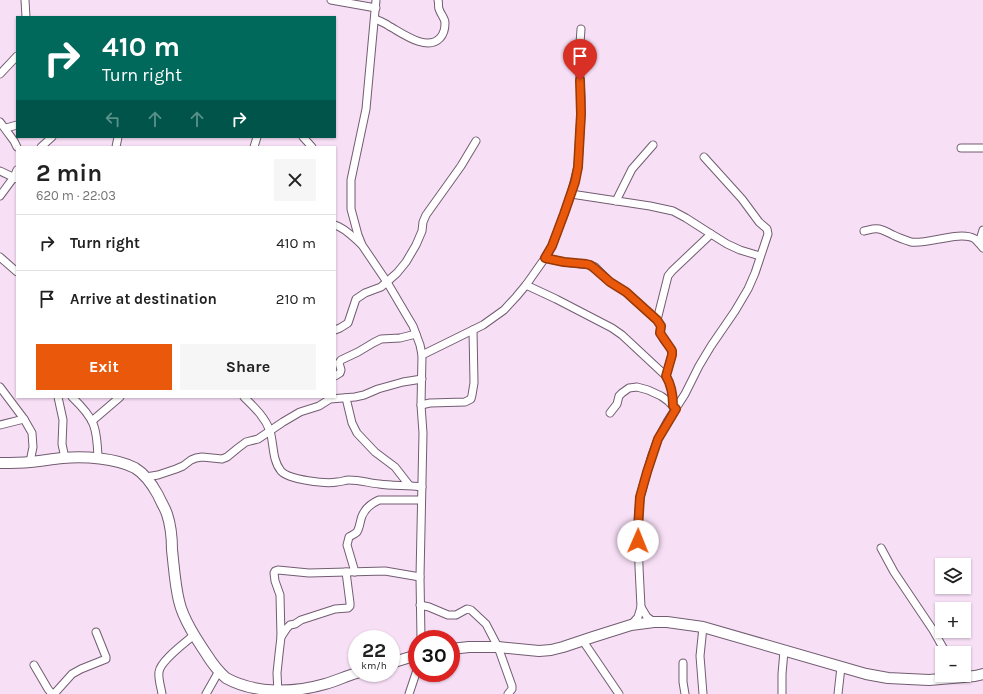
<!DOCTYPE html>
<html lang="en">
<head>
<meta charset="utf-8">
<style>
	:root { --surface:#fff; --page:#f6f6f6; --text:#222; --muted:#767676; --line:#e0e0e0; --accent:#ea580c }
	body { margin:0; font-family:Karla,sans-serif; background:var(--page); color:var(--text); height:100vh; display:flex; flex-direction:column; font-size:15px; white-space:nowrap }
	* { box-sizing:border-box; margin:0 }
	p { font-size:13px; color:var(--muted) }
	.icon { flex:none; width:22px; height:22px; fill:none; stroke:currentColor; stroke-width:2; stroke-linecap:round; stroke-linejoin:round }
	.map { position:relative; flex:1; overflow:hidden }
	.drawer { position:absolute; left:16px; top:146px; width:320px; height:252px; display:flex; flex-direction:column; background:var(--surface); border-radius:0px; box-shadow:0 1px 3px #0004 }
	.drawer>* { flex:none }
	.guide { position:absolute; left:16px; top:16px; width:320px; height:122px; border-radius:0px; box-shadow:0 1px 3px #0004; background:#00695c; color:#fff; overflow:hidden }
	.buttons { position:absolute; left:935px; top:558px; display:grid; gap:8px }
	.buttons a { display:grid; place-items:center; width:36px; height:36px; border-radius:0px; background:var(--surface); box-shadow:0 1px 3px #0004; font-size:20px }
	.speed { position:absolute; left:348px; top:630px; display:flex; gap:8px; font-size:20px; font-weight:700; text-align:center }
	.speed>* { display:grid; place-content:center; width:52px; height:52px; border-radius:50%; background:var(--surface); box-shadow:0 1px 3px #0004; line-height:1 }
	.speed small { font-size:10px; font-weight:400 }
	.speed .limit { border:6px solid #d22; background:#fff; color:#111 }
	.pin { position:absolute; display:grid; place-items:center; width:34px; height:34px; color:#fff; margin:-41px -17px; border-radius:50% 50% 50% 0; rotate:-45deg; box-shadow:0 0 4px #0007 }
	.pin .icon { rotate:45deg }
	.me { position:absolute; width:44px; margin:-22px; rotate:1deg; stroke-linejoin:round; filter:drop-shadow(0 0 3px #0008) }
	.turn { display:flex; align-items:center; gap:14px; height:84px; padding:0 20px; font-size:18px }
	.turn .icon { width:52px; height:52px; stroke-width:2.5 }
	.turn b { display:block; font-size:28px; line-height:34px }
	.lanes { display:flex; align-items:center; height:38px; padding:0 20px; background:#0003; justify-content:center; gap:20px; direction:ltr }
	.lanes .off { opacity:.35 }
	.round { display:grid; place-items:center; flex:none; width:42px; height:42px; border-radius:0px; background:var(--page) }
	.head { display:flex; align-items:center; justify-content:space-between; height:68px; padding:0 20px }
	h1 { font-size:24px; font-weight:700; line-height:30px }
	.primary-button { display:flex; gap:8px; margin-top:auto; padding:8px 20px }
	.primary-button a { flex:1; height:46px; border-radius:0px; background:var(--accent); color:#fff; font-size:16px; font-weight:700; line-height:46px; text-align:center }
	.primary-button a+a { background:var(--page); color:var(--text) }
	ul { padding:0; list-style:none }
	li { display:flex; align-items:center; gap:12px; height:56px; padding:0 20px; border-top:1px solid var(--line) }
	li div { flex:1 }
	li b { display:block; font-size:15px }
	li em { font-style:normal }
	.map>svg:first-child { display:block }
</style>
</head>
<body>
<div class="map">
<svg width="983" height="694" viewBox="0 0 983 694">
	<rect width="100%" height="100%" fill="#f7dff6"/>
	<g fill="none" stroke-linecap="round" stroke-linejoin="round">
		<defs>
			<g id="minor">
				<polyline points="25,0 26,17"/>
				<polyline points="331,0 376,8"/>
				<polyline points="376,0 366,109 351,180 351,209 358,235 362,245 387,282 407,316 413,326 420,345 422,355 421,405 423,433 420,577 421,639"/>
				<path d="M375 19C380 21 385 23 389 26 402 33 427 52 440 38 444 34 445 29 445 23 445 18 441 15 439 9 438 6 439 3 438 0"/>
				<polyline points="0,74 17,56"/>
				<polyline points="0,122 14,141 17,147"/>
				<polyline points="6,128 17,125"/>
				<polyline points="303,137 312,147"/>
				<polyline points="41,147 52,137"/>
				<polyline points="116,147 118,137"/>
				<polyline points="254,147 257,137"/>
				<polyline points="961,148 983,148"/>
				<polyline points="0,171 17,179"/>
				<polyline points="571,194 650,206 673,211 686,218 711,234 727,244 740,250 760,256"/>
				<polyline points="0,196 14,177 17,170"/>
				<polyline points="616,201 632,169 653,145"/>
				<path d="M335 225C345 228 353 237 361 244"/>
				<path d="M864 231C869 230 874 228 879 229 884 230 889 233 893 235 899 238 905 240 911 242 927 245 960 230 975 239 978 242 981 245 983 248"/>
				<polyline points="979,243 983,230"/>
				<polyline points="0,257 17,272"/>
				<polyline points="545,258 564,262 590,265 595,267 610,282 626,292 657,320 661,326 660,333 662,336 664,340 671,349 672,355 666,376"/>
				<path d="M526 285 556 299 612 328 622 335 666 376C672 386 673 395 673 406"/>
				<polyline points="657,320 668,276 672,271 711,234"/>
				<polyline points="335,330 340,328 348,323 356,299 365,293 381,287 397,273 406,262 416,245 422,231 423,222 426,215 461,166 476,141"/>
				<polyline points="422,355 483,325 504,310 516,297 526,285 545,258 552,246 564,214 571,194 578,167 581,114 581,98 579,58 581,29"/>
				<polyline points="335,376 340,373 341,370 339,363 341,360 358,352 373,343 381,339 400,338 416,334"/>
				<polyline points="0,387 24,419 32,433 33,447 30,462"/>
				<polyline points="58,397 63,420 62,444 65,458"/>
				<path d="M72 397C95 419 97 427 98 458"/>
				<path d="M244 397C254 407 265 417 270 431 274 444 272 460 281 471 289 480 326 484 337 482 341 482 345 480 349 480 360 480 369 483 379 484 393 486 408 485 422 487"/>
				<polyline points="346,398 352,423 357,433 375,452 395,467 409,485"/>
				<polyline points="421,405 430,403 465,402 471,399 472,395 474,383 473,330"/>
				<polyline points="610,413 617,404 619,396 622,393 629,388 637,387 648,390 661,396 668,401 674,407"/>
				<polyline points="92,421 120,397"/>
				<polyline points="0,425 24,419"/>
				<polyline points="146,477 158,475 176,469 183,466 191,460 196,458 202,457 222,459 227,457 238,448 246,442 258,439 283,422 300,412 319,406 330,399 355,397 364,395 378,389 403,382 422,379"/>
				<polyline points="881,548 894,572 933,630 946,653"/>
				<path d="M355 572 347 545 349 537C352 535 355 534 357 532 360 527 360 521 362 516 365 509 372 503 379 500H421"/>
				<polyline points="420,605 429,607 448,615 456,615 467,609 471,610 486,624 498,647 512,686 512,689 508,694"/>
				<polyline points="641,607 647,617 654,622"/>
				<polyline points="631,625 638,617 641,607 639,567 638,528 640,497 652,455 658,439 667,422 685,394 699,366 711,346 735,311 748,289 755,273 768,234 767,229 759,222 742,199 704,157"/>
				<polyline points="703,627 700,656 703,694"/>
				<polyline points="281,637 280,595 275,581 274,573 275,571 278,570 309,573 385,571 420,577"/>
				<polyline points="583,641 619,694"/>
				<polyline points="683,663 683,682 685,694"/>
				<polyline points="34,665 48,689 52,694"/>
				<polyline points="278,693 277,673 279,654 281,637 287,628 290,625 295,624 301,620 335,609 348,608 350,606 350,603 346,572"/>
				<polyline points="54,694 72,674 81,669 106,659 106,657 96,632"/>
				<path d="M162 694C161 687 158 679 159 672 160 661 186 642 194 635"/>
				<polyline points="206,694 219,671"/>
				<polyline points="409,694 417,670"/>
				<polyline points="782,694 782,674 784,651"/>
				<polyline points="838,694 841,667"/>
			</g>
			<g id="secondary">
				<path d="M0 463C10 463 20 463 30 462 41 461 52 459 63 458 84 456 116 458 135 468 145 474 152 484 158 495 161 502 165 508 167 514 171 526 172 539 172 550 174 567 175 585 179 601 183 619 197 640 207 655 212 663 219 672 226 678 255 694 294 693 325 684 336 681 346 676 357 673"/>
				<polyline points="451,649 469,647 498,647 539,651 551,650 563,647 593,637 631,625 654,622 667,622 703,627 866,674 888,678 929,680 975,676 983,674"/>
				<polyline points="391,663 417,655"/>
			</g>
		</defs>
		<!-- minor casing -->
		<use href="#minor" stroke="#725d71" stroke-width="9"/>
		<!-- secondary casing -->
		<use href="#secondary" stroke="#725d71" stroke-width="12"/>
		<!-- minor -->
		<use href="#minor" stroke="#fff" stroke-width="7"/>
		<!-- secondary -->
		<use href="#secondary" stroke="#fff" stroke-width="10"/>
	</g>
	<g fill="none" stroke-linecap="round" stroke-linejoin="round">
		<defs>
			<path id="route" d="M580 80 581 114 578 167 575 182 564 214 552 246 545 258 564 262 586 264 590 265 594 268 610 282 626 292 657 320 661 326 660 333 662 336 671 349 672 351V355L666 376C672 386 673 395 673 406L676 409 658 439 647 472 640 497 638 528V541"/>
		</defs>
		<!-- route casing -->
		<use href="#route" stroke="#983908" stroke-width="10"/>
		<!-- route -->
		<use href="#route" stroke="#ea580c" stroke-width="7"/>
	</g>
</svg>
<div class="buttons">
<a><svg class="icon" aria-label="layers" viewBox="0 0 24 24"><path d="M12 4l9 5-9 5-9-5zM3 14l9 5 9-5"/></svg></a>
<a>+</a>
<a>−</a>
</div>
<div class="speed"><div>22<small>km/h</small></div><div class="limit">30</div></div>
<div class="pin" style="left:580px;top:80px;background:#d93025"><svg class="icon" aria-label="arrive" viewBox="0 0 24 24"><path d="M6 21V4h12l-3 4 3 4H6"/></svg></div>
<svg class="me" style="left:638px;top:541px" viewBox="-20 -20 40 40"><circle r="19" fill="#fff"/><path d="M0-13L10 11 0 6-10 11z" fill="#ea580c"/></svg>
<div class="guide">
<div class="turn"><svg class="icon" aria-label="right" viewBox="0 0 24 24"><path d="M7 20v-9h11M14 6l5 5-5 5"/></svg><div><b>410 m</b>Turn right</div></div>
<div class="lanes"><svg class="icon off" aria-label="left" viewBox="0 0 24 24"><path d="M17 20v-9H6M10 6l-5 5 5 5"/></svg><svg class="icon off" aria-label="ahead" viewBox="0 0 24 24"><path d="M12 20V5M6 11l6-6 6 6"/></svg><svg class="icon off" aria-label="ahead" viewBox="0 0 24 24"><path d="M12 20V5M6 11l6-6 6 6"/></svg><svg class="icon" aria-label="right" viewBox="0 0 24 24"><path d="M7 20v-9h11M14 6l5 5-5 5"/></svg></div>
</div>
<section class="drawer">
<div class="head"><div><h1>2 min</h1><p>620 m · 22:03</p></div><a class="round"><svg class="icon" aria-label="close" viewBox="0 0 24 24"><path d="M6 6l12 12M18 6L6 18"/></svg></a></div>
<ul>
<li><svg class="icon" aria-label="right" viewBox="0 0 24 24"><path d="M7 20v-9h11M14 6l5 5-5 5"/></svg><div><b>Turn right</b></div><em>410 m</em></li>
<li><svg class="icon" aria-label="arrive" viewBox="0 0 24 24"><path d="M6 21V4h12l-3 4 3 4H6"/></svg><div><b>Arrive at destination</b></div><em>210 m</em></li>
</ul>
<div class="primary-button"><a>Exit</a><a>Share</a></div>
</section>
</div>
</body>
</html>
